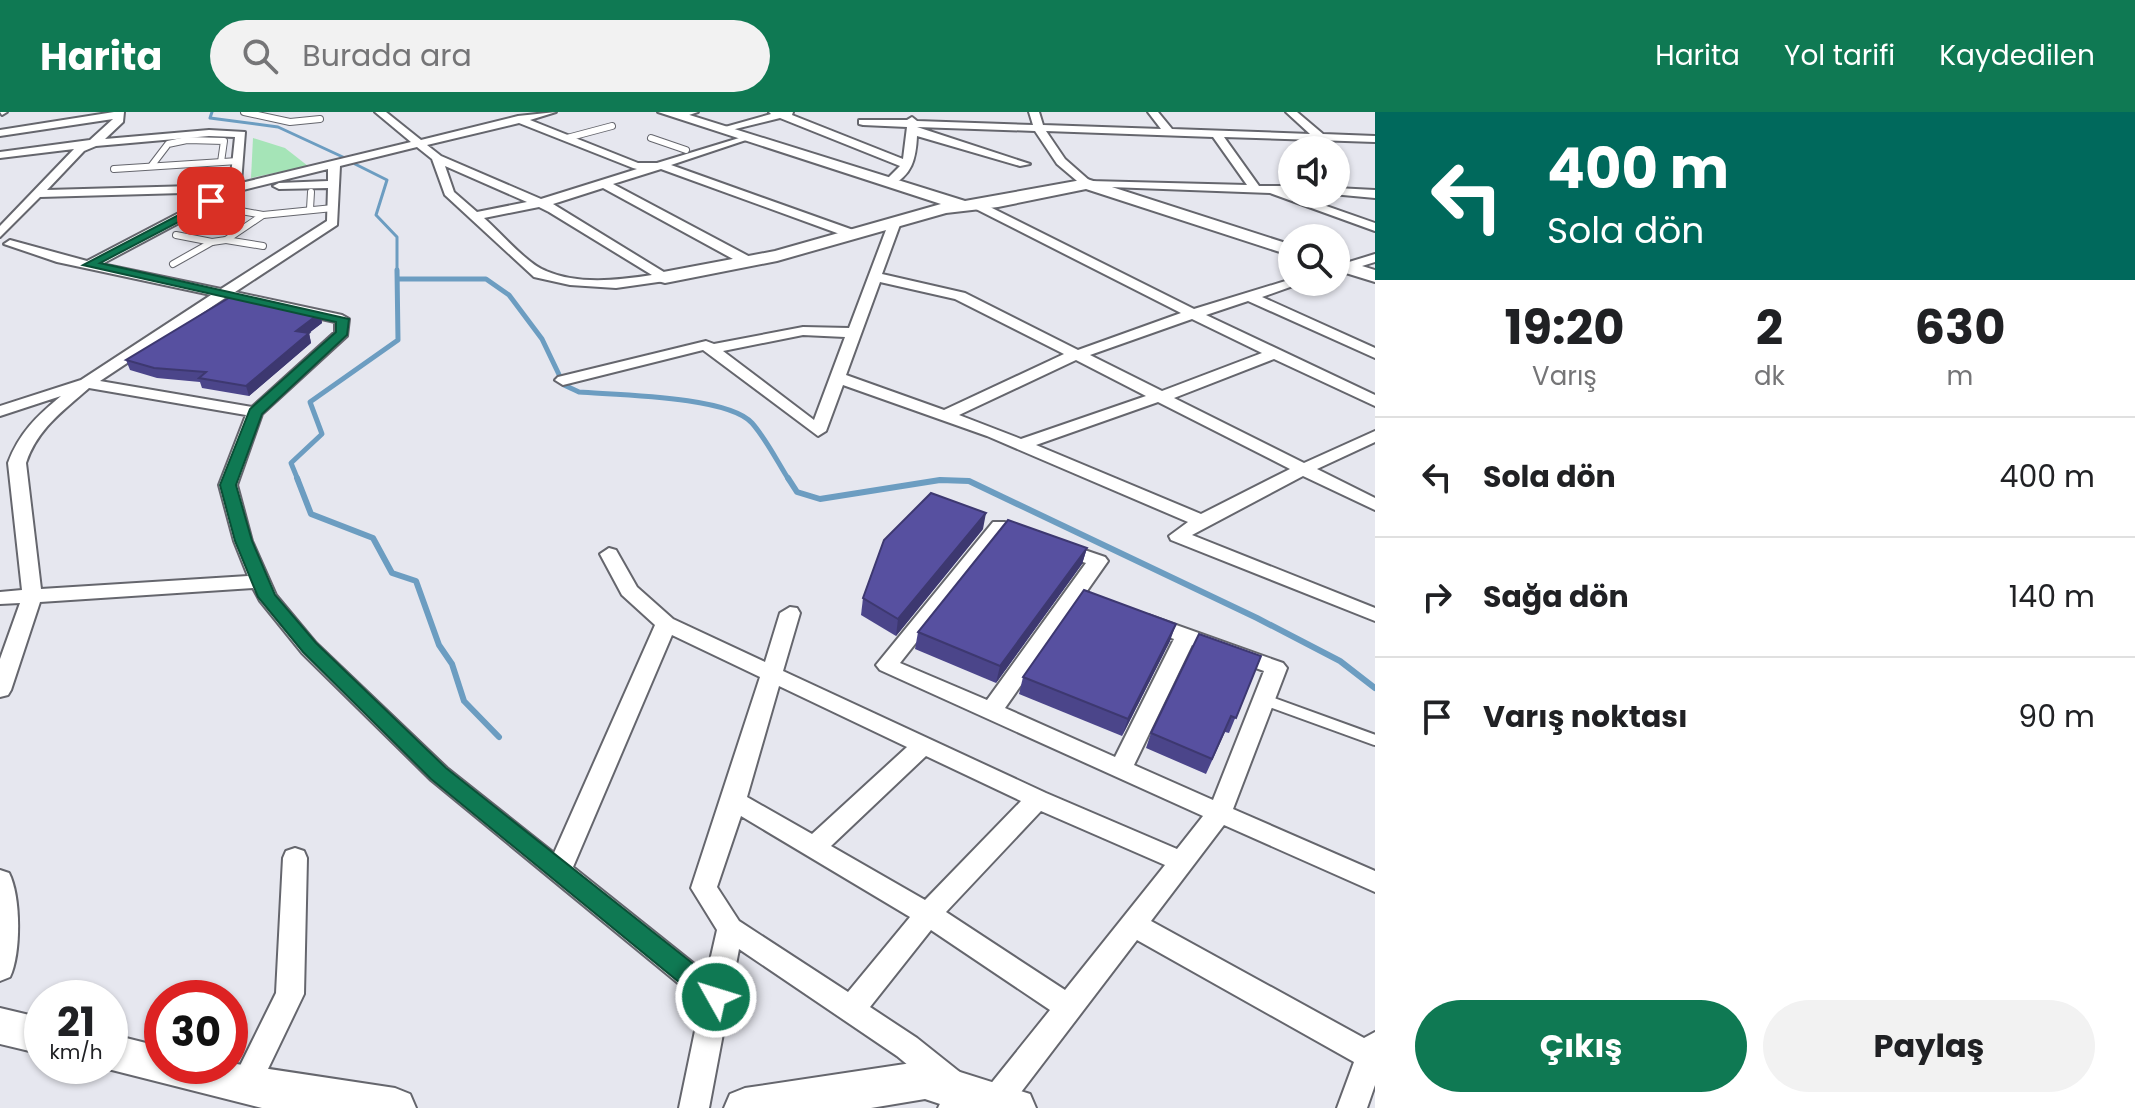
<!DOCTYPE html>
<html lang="tr">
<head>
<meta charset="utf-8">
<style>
	:root { --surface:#fff; --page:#f2f2f2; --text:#202124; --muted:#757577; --line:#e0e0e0; --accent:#0f7953 }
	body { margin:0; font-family:Poppins,sans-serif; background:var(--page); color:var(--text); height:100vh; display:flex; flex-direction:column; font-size:30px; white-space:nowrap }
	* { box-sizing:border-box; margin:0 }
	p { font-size:26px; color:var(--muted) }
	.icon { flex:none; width:44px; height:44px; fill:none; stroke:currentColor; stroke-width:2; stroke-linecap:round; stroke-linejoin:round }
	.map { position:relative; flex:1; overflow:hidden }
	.drawer { display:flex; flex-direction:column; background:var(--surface); width:760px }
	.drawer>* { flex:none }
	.hud { background:#00695c; color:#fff; overflow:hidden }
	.buttons { position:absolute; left:1278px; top:24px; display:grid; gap:16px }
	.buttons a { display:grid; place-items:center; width:72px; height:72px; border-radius:50%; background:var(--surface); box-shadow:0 2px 6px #0004; font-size:40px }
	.speed { position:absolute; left:24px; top:868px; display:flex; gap:16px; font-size:40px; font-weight:700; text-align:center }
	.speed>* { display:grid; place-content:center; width:104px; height:104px; border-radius:50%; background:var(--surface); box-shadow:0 2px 6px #0004; line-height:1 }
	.speed small { font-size:20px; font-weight:400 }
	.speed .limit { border:12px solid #d22; background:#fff; color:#111 }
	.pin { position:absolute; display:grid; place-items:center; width:68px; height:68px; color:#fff; margin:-34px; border-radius:16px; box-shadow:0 4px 12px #0006 }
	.me { position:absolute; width:88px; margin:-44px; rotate:309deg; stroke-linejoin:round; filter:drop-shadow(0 0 6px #0008) }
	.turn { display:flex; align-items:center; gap:28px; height:168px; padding:0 40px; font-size:36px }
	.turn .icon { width:104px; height:104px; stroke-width:2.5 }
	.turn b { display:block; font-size:56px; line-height:68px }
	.eta { display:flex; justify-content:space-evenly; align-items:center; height:136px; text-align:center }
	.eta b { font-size:48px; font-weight:700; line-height:56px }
	.button { display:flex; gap:16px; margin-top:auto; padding:16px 40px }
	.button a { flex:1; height:92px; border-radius:48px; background:var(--accent); color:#fff; font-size:32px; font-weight:700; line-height:92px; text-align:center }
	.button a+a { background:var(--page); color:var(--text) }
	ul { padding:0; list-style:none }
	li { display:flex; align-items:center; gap:24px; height:120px; padding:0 40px; border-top:2px solid var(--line) }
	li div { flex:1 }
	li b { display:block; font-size:30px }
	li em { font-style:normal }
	header { display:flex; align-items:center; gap:48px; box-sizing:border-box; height:112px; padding:0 40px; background:var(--accent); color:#fff }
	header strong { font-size:38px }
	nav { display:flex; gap:44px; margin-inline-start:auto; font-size:28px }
	.search { width:560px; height:72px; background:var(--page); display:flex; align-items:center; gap:20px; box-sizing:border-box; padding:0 28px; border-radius:44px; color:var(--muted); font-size:30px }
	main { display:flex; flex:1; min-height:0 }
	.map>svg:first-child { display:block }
</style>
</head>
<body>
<header>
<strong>Harita</strong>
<div class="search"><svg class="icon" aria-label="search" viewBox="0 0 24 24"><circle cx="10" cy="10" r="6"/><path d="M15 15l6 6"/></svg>Burada ara</div>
<nav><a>Harita</a><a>Yol tarifi</a><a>Kaydedilen</a></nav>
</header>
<main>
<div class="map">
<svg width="1375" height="996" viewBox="0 0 1375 996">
	<rect width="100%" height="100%" fill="#e6e7ef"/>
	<!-- green -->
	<polygon fill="#a5e4b7" points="253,26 285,36 308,54 251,66"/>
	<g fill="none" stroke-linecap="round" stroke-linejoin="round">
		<!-- stream-far2 -->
		<g stroke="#6c9dc1" stroke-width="3">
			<polyline points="212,0 210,6 278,15 345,46"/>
			<polyline points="355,52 387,68 376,103 397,125 397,160"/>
		</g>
		<!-- stream-far1 -->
		<g stroke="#6c9dc1" stroke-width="5">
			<path d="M399 167H486L509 183 542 227 564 273 579 280C617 283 728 284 752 311 766 327 777 349 789 368"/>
			<polyline points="298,368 291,351 322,322 310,290 398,228 397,158"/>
		</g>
		<!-- stream -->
		<g stroke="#6c9dc1" stroke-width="6">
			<polyline points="297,366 311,402 373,426 392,461 416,469 439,533 452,552 464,589 499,625"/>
			<polyline points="788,366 797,380 820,387 940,368 969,369 1257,506 1340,549 1375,576"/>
		</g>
		<defs>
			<g id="lane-far1">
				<polyline points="244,0 290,10 320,7"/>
				<polyline points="567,26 612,14"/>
				<polyline points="651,26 686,38"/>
				<polyline points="152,53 168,32 187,28 224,29 221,50"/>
				<polyline points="114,57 238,49"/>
				<polyline points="230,97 263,103"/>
				<polyline points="310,97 311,80"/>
				<polyline points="176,123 212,130"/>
				<polyline points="226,128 263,134"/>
				<polyline points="173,152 212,130 226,128 263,103 333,96"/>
			</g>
			<polyline id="lane" points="1262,587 1375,628"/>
			<g id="street">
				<polygon points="0,0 7,0 2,3"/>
				<path d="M114 0H124L123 10 105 27 209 18 245 20 241 71 411 30 375 0H386L421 28 518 4 556 0 530 8 638 51H657L749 23V27L671 53 856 119V125H848L661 57 613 72 754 147V153H744L603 76 553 92 672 165 665 169 616 176 570 173 534 165 445 83 432 47 417 35 340 54 337 113 235 180 342 203 349 207 347 224 262 302 237 373 252 429 276 483 316 531 447 656 554 741 655 513 622 483 600 442 609 436 616 438 637 475 673 507 765 550 780 501 790 495 797 496 800 501 783 559 1046 681 1177 737 1203 704 880 558 876 553 993 410H1005L1008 414 900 551 987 588 1086 451 1053 440 1051 436 1053 432H1067L1105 445 1108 449 1005 596 1115 645 1174 527 1141 515 1138 510 1141 505 1148 503 1283 551 1287 556 1233 697 1375 759V780L1224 713 1151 809 1364 926 1375 920V973L1367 996H1337L1354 950 1137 828 1009 996H984L981 989 985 979 1050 898 931 818 870 895 917 926 971 969 976 979 968 996H938L944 983 897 944 739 837 709 996H679L701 890 431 668 302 541 260 489 253 476 40 490 11 578 8 583 0 585V547L20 491 0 492V480L22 478 8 351C19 321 37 304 61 284L0 304V294L81 268 211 183 57 150 4 132 10 128 87 149 219 80 40 85 0 125V114L74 37 0 46V40L90 28 113 7 0 24V18ZM519 11 633 56 637 57 541 87 441 44 427 33ZM209 24 235 25 230 73 47 78 84 39 96 34ZM445 54 527 90 477 100 454 80ZM328 57V69L279 71 273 74 279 77 328 76 327 109 221 177 102 152 239 79ZM539 95 549 100 652 163C619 168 578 173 546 159 527 152 500 120 484 106ZM225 186 335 210V220L252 295 100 269ZM89 276 246 303 219 373 234 429 248 464 41 477 26 351C37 317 63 299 89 276ZM672 523 760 565 691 776 717 818 707 862 573 755ZM1192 533 1264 559 1213 688 1134 653ZM779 574 907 635 812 722 747 685ZM926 644 1021 689 925 788 831 734ZM1041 699 1165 753 1065 878 946 800ZM741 704 910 805 848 880 739 809 717 775Z"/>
				<polygon points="679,0 698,0 683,5"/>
				<path d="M769 0H793L792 3 903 47 907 15 863 13 859 12V8H907L912 5 917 9 1033 13 1029 0H1039L1043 13 1161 17 1148 0H1158L1172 17 1310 22 1286 0H1297L1323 22 1375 24V30L1224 25 1259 74H1292V82L1289 81 1375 111V119L1270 81 1083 74 1057 52 1035 19 917 15 1030 52 1020 54 917 24C916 46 912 65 890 73L884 70 900 54 780 6 723 20 718 17 771 2ZM1046 19 1213 25 1247 73 1090 69 1065 47Z"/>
				<polygon points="1336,76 1375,78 1375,86 1332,82 1336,82"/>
				<path d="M976 88 1194 197 1292 167V170H1304L1262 185 1375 236V246L1248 189 1206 203 1375 283V294L1274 247 1174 286 1304 351 1375 319V330L1317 357 1375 386V398L1303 364 1192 423 1375 496V509L1171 428 1169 424 1188 410 987 324 843 273 826 319 818 324 703 238 563 273 555 268 558 265 706 229 714 232 803 215 849 216 889 110 895 106 901 110 882 162 965 181 1078 238 1181 201 972 95V89ZM880 170 955 187 1064 242 944 298 846 263ZM1192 207 1262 241 1162 279 1090 243ZM803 223 845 225 814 308 723 239ZM1076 248 1146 284 1021 327 959 303ZM1158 290 1290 357 1201 402 1036 333Z"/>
				<polygon points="1375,142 1375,150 1336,162 1336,154"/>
				<polygon points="295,736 304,739 307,746 304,882 255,984 245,988 235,984 230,974 276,881 283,746 286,739"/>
				<path d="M0 758 9 761C21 785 21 841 10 865L0 869Z"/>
			</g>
			<g id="secondary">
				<polygon points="658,0 680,0 965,89 1087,67 1292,133 1292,144 1086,77 998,95 946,101 777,149 665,171 658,169 656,165 658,161 775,139 941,92"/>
				<polygon points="1336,146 1375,158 1375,170 1336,158"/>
				<polygon points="0,896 42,906 42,942 0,932"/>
				<polygon points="110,922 162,935 162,954 230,954 230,951 395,976 410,982 416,996 262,996 96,954 110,954"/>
				<polygon points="925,949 1030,982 1036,996 952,996 925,987 871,996 724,996 730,982 745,976"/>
			</g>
		</defs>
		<!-- lane-far1 casing -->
		<use href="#lane-far1" stroke="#65666d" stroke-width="8"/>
		<!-- lane casing -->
		<use href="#lane" stroke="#65666d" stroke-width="14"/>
		<!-- street casing -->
		<use href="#street" stroke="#65666d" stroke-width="4"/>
		<!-- secondary casing -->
		<use href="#secondary" stroke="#65666d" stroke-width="4"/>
		<!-- lane-far1 -->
		<use href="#lane-far1" stroke="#fff" stroke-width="6"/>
		<!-- lane -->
		<use href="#lane" stroke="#fff" stroke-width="10"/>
		<!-- street -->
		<use href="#street" fill="#fff" fill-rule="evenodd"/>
		<!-- secondary -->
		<use href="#secondary" fill="#fff" fill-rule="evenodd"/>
	</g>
	<!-- wall -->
	<g fill="#4b458a">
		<polygon points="320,201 322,211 309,221 311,231 249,284 202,276 200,270 157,266 130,258 126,248"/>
		<polygon points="983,417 896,524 861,503 863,486"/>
		<polygon points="1087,436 1082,452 996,571 915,537 918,520"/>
		<polygon points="1170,529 1122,624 1019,582 1023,565"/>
		<polygon points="1261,544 1229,621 1225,620 1206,662 1146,636 1151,621"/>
	</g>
	<!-- shaded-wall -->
	<g fill="#3d3870">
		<polygon points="320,201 322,211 309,221 311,231 249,284 246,274 296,219"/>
		<polygon points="986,401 983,417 896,524 898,507"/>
		<polygon points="1087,436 1082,452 996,571 1000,554"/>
		<polygon points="1176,512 1170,529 1122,624 1128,607"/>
	</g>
	<!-- building -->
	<g fill="#5750a0" stroke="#3d3870" stroke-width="2">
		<polygon points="232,184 320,201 296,219 309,221 246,274 199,266 206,260 154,256 126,248"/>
		<polygon points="931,381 986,401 898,507 863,486 884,428"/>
		<polygon points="1008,408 1087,436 1000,554 918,520"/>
		<polygon points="1084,478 1176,512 1128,607 1023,565"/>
		<polygon points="1199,522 1261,544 1236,606 1231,604 1212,647 1151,621"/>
	</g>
	<!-- route -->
	<polygon fill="#0f7953" stroke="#0a4f36" stroke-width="2" points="211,86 215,87 215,91 100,151 349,207 347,223 262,302 236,373 252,429 275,483 316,531 446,656 725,877 728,885 725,893 716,896 707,893 431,667 303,540 258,485 235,429 220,373 250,297 336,220 336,210 83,153"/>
</svg>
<div class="buttons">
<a><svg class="icon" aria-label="sound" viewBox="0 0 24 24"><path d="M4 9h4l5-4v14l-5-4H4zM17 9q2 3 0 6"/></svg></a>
<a><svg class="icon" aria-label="search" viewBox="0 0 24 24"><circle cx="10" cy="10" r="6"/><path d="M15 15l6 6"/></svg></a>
</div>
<div class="speed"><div>21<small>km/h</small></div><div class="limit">30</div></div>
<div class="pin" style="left:211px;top:89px;background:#d93025"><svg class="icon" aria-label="arrive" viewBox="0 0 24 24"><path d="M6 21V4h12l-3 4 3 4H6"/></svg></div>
<svg class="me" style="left:716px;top:885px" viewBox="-20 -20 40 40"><circle r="17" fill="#0f7953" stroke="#fff" stroke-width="3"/><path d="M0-11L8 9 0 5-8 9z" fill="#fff"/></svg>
</div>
<section class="drawer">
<div class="hud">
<div class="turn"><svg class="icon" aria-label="left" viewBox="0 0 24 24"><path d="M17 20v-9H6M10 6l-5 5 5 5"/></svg><div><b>400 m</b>Sola dön</div></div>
</div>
<div class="eta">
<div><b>19:20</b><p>Varış</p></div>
<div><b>2</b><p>dk</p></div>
<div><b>630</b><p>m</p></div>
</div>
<ul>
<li><svg class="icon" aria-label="left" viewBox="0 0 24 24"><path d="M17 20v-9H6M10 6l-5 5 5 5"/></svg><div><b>Sola dön</b></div><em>400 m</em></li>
<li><svg class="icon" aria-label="right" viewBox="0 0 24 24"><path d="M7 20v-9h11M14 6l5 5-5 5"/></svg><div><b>Sağa dön</b></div><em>140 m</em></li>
<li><svg class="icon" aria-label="arrive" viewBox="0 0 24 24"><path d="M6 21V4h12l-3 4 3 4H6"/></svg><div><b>Varış noktası</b></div><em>90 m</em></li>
</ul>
<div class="button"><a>Çıkış</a><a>Paylaş</a></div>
</section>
</main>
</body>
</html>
